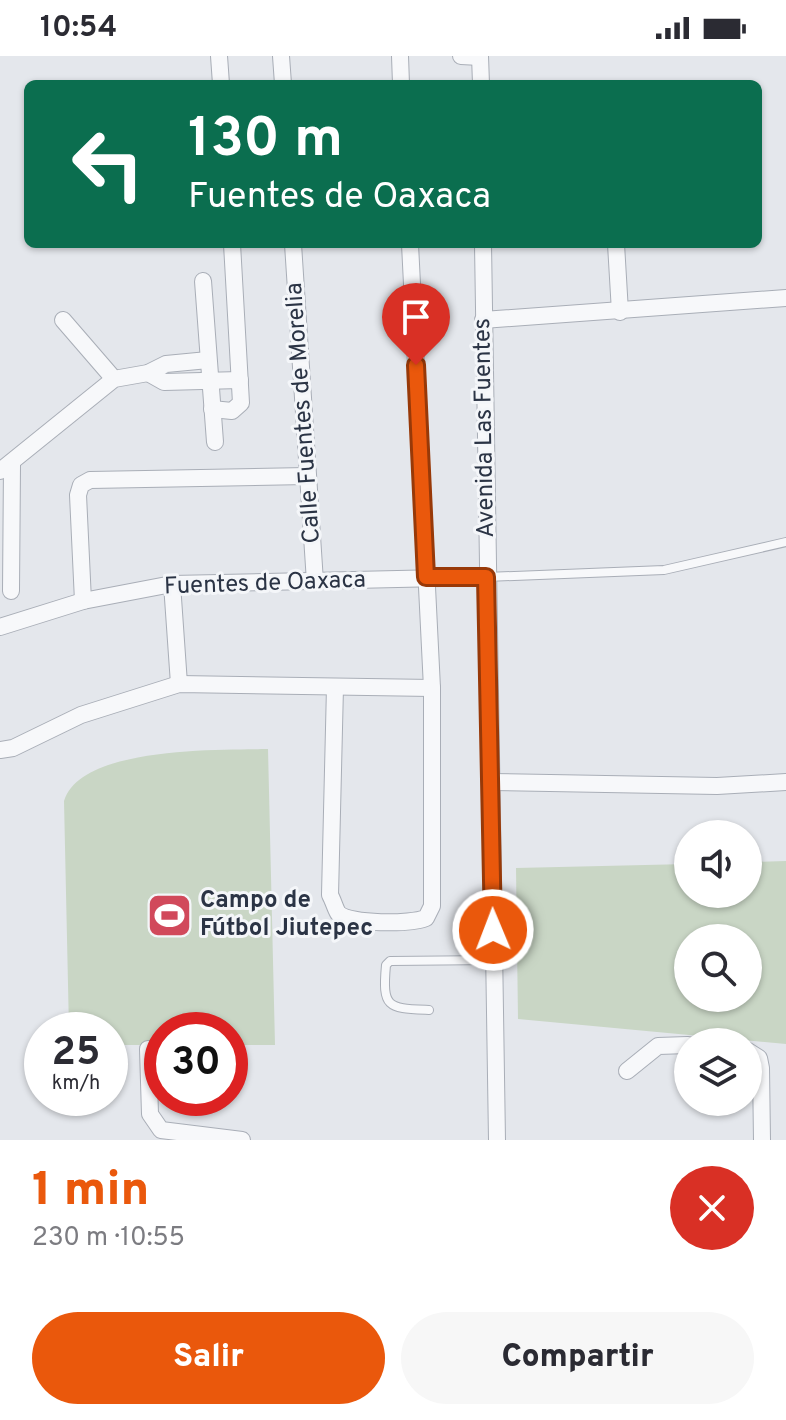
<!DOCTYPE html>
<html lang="es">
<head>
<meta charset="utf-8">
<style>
	:root { --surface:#fff; --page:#f7f7f7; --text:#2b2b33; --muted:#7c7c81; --accent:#ea580c }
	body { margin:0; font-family:Overpass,sans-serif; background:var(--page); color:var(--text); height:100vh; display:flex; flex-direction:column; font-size:30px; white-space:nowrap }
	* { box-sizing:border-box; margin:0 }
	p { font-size:26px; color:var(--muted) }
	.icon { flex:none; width:44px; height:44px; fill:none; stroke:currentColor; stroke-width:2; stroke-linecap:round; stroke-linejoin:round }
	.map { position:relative; height:1084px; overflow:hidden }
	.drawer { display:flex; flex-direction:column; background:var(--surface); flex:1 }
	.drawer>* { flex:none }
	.banner { position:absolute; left:24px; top:24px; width:738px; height:168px; border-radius:12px; box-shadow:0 2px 6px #0004; background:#0b6e4f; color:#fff; overflow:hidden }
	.buttons { position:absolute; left:674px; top:764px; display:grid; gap:16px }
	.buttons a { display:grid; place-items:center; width:88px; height:88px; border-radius:50%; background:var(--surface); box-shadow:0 2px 6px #0004; font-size:40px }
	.speed { position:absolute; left:24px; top:956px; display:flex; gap:16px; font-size:40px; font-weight:700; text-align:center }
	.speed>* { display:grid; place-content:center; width:104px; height:104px; border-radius:50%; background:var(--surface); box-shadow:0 2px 6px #0004; line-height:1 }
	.speed small { font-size:20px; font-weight:400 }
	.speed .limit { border:12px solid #d22; background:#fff; color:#111 }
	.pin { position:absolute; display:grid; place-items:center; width:68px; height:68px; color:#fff; margin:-82px -34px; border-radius:50% 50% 50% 0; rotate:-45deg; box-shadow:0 0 8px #0007 }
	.pin .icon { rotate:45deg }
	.me { position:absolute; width:88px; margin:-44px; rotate:359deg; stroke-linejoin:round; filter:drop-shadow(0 0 6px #0008) }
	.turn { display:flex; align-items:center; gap:28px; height:168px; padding:0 32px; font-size:36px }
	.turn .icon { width:104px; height:104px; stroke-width:2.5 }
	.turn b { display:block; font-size:56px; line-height:68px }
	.round { display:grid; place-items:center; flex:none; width:84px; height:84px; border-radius:42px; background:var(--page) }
	.head { display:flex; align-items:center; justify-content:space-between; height:136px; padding:0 32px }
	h1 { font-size:48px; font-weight:800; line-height:60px; color:var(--accent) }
	.primary-button { display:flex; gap:16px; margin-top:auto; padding:16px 32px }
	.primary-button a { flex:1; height:92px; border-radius:48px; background:var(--accent); color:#fff; font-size:32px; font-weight:800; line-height:92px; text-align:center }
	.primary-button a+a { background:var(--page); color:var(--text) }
	.status { display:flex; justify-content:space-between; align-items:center; height:56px; padding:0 40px; background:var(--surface); direction:ltr }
	.status svg { height:22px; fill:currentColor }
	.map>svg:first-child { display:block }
</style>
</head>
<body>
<div class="status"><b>10:54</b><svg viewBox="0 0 49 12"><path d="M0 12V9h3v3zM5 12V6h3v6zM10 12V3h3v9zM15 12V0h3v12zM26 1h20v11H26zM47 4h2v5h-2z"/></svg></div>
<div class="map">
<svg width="786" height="1084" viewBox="0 0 786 1084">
	<rect width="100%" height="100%" fill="#e4e7ec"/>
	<!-- green -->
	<g fill="#c9d6c5" fill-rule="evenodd">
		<path d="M268 693 275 989H230V974H162V989H110V974H69L64 745C81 690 219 694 268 693Z"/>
		<path d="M786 805V988L518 963 516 812 688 808V838H748V806ZM688 882H748V942H688Z"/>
	</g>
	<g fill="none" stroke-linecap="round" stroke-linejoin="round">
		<defs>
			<g id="service">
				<polyline points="486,521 664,514 786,486"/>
				<path d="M429 954C388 952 382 953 386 909L390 905 494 904"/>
			</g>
			<g id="minor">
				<polyline points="219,0 221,28"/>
				<polyline points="281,0 283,28"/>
				<polyline points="400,0 401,28"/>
				<polyline points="461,0 480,1"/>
				<polyline points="480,0 481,28"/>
				<polyline points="293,188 315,526"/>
				<polyline points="483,188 497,1084"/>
				<polyline points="616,188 620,256"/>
				<polyline points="203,225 215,386"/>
				<polyline points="63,264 114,323"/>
				<polyline points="483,264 786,242"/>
				<polyline points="148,317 164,326 240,324"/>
				<polyline points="212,353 232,355 241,347 232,188"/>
				<polyline points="0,415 114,323 148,317 166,308 208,304"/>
				<polyline points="172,528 179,628"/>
				<polyline points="11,535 12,409"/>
				<polyline points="83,545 78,439 81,429 90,424 307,420"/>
				<polyline points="0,571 83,545 172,528 486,521"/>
				<path d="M335 631 330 839C333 844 335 852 338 857 350 869 411 868 426 862L432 850V632L410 188"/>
				<polyline points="0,694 13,692 81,659 179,628 432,632"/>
				<polyline points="490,726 717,730 786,726"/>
				<polyline points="148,993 150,1058 161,1074 242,1084"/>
				<polyline points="748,995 759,1002 761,1012 762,1084"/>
				<polyline points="627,1015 658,990 688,989"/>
			</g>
		</defs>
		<!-- service casing -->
		<use href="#service" stroke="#a9aeb7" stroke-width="10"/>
		<!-- minor casing -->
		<use href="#minor" stroke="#a9aeb7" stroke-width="18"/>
		<!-- service -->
		<use href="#service" stroke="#f7f8fa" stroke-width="8"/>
		<!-- minor -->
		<use href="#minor" stroke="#f7f8fa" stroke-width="16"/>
	</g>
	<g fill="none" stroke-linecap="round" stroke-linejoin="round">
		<defs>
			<polyline id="route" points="416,309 426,521 486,521 493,874"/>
		</defs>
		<!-- route casing -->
		<use href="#route" stroke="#983908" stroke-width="20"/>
		<!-- route -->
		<use href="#route" stroke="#ea580c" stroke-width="14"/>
	</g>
	<!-- icons -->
	<defs>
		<symbol id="stadium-square" viewBox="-11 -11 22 22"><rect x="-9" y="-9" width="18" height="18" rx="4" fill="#d1495b" stroke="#f4f6f9"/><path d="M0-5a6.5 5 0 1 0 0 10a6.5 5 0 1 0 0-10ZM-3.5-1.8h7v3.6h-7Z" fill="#fff"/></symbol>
	</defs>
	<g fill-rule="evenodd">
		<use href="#stadium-square" x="144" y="834" width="51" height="51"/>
	</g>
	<g text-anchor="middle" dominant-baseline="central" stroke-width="6" stroke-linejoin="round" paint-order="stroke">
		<!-- street labels -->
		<g font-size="24" fill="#2b3445" stroke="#f4f6f9">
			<text transform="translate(304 357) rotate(-94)">Calle Fuentes de Morelia</text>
			<text transform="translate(485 372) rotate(-91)">Avenida Las Fuentes</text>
			<text transform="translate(265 528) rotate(-2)">Fuentes de Oaxaca</text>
		</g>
		<!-- poi labels -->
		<g font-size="24" font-weight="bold" fill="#2b3445" stroke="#f4f6f9" text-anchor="start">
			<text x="200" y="845">Campo de<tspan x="200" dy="28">Fútbol Jiutepec</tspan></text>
		</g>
	</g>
</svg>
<div class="buttons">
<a><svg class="icon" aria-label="sound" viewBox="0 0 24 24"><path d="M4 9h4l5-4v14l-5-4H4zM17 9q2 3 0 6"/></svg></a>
<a><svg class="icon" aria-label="search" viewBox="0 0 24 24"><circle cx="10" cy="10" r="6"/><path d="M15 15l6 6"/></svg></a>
<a><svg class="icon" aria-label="layers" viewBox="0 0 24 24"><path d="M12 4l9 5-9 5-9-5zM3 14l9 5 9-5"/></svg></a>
</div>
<div class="speed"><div>25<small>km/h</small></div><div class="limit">30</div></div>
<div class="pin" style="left:416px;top:309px;background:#d93025"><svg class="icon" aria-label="arrive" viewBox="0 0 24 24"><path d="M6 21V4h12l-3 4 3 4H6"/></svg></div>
<svg class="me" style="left:493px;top:874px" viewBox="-20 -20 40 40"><circle r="17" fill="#ea580c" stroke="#fff" stroke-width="3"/><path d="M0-11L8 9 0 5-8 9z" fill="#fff"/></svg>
<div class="banner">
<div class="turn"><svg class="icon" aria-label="left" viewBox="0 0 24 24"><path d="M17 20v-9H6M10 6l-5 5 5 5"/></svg><div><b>130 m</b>Fuentes de Oaxaca</div></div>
</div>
</div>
<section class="drawer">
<div class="head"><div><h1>1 min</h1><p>230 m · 10:55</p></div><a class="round" style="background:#d93025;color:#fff"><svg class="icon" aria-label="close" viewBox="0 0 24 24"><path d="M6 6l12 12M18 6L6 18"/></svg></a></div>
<div class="primary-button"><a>Salir</a><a>Compartir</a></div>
</section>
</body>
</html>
